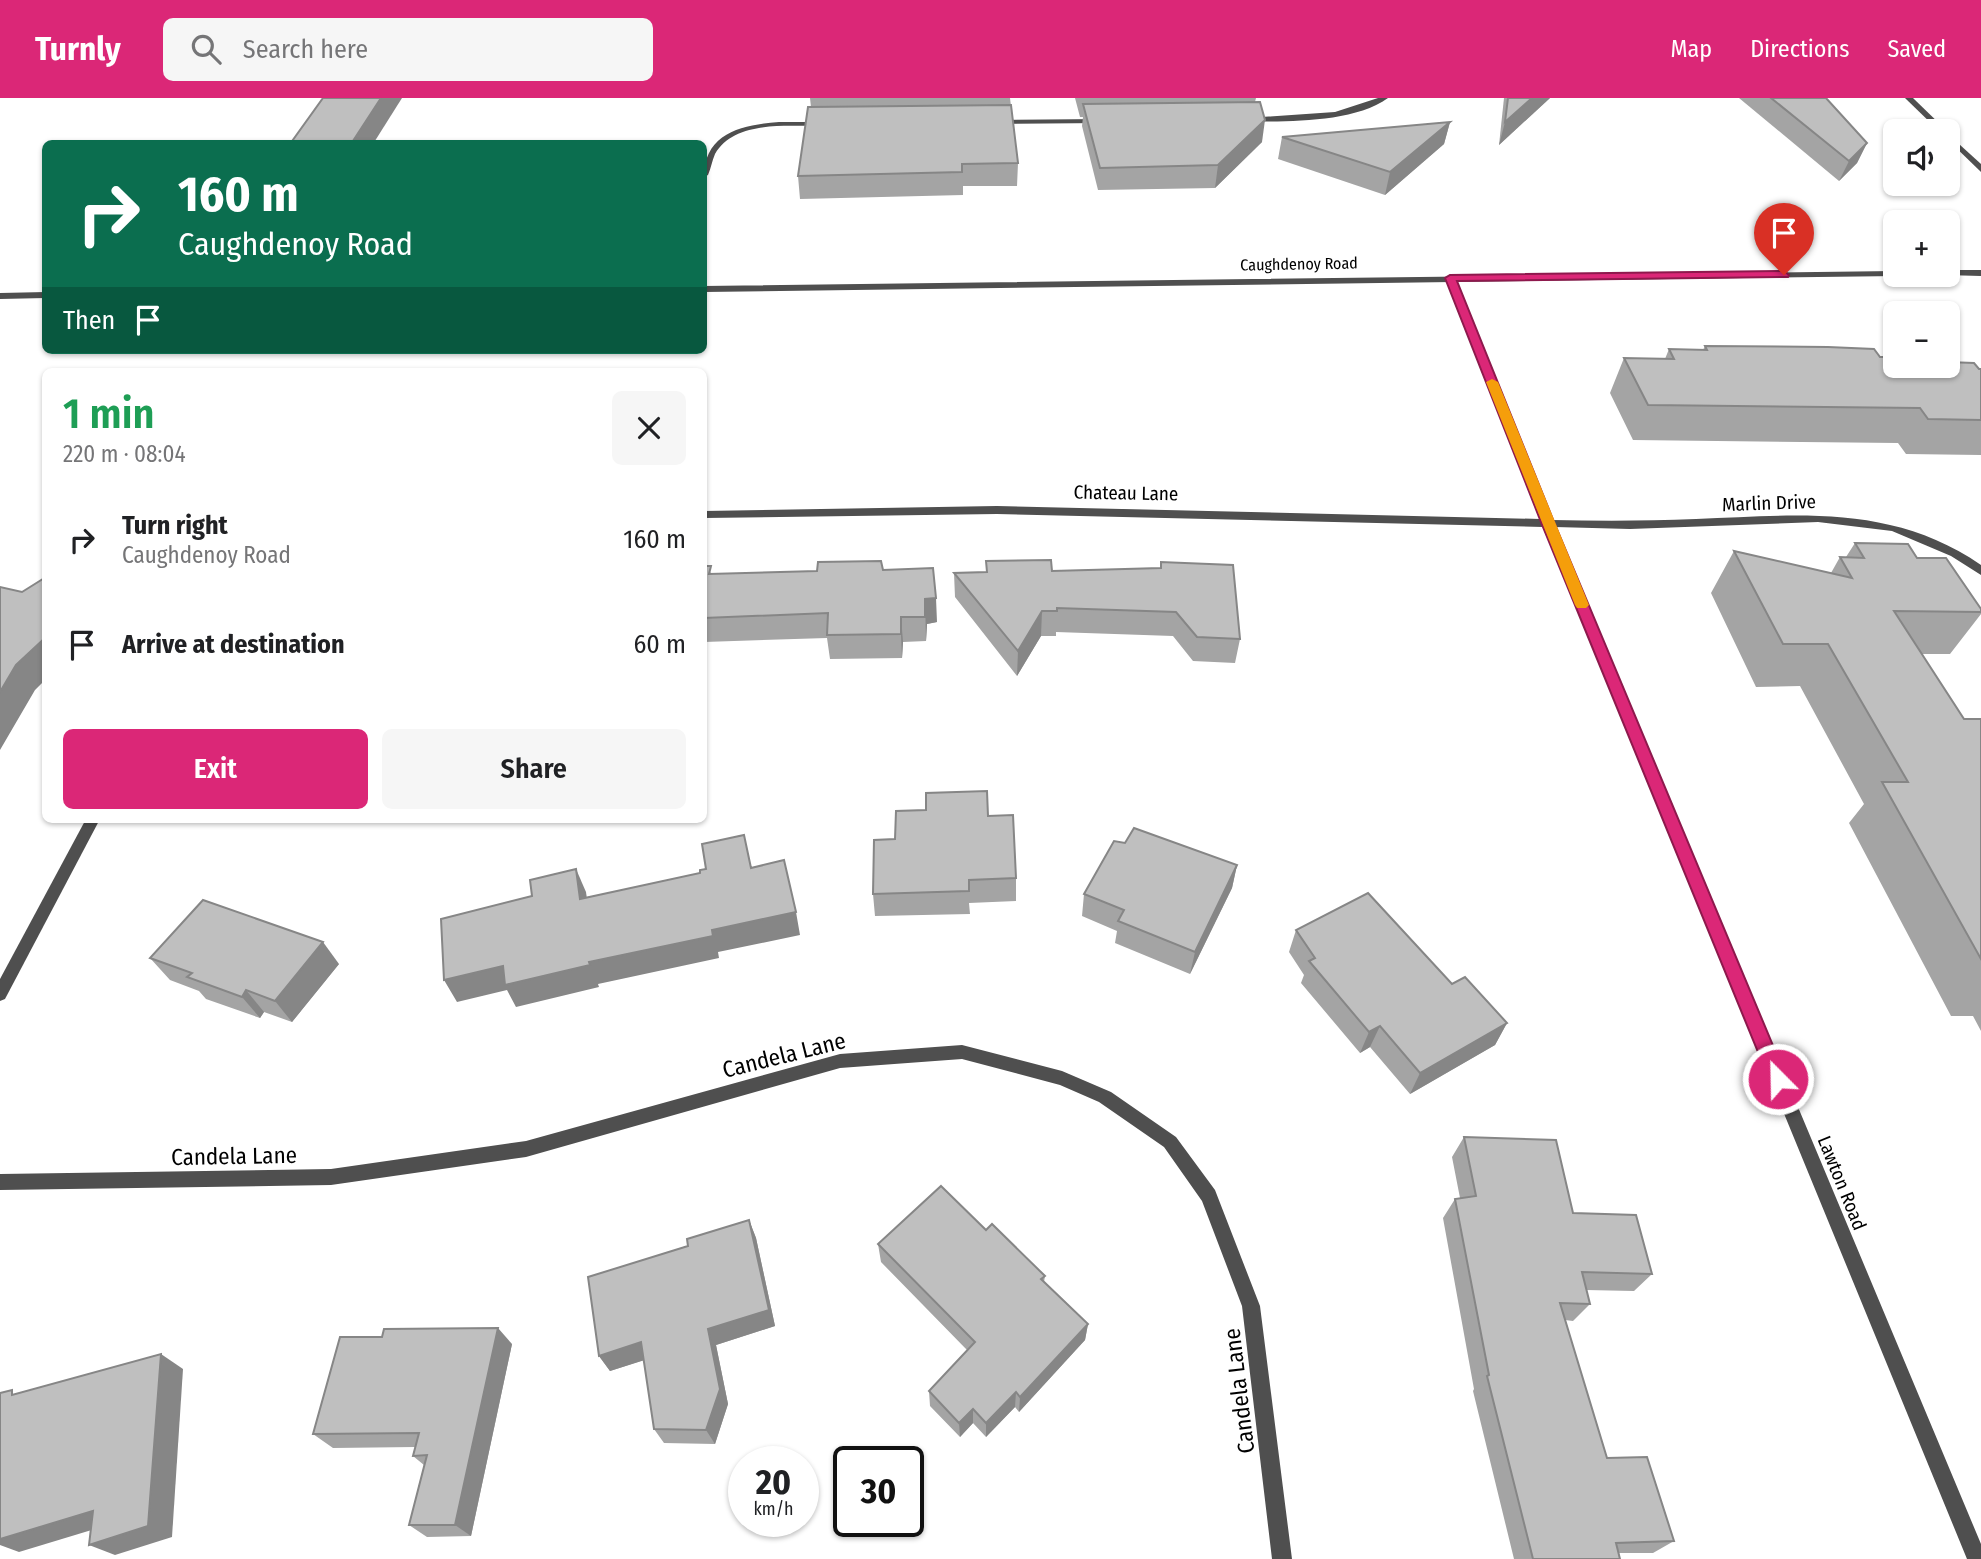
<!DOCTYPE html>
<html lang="en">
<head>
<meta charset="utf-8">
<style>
	:root { --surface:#fff; --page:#f6f6f6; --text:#202124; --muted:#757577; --accent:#db2777 }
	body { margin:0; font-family:"Fira Sans Condensed",sans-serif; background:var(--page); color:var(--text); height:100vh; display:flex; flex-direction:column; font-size:26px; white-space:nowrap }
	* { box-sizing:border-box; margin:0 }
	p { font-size:23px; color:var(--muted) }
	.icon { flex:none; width:38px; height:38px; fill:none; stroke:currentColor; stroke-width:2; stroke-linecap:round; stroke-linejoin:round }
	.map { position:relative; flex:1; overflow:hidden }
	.drawer { position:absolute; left:42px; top:270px; width:665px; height:455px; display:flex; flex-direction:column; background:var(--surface); border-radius:10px; box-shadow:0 2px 5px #0004 }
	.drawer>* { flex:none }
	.guide { position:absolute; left:42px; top:42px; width:665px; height:214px; border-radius:10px; box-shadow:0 2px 5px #0004; background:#0b6e4f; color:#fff; overflow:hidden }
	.tools { position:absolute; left:1883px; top:21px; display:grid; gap:14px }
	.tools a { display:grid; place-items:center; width:77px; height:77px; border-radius:10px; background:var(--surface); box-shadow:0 2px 5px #0004; font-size:35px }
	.speed { position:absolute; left:728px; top:1348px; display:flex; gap:14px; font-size:35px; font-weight:700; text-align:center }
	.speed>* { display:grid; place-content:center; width:91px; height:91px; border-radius:50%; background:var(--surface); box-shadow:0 2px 5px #0004; line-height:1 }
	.speed small { font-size:18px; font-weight:400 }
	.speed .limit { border:4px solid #111; border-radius:10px; background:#fff; color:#111 }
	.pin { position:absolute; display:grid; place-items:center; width:60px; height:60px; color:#fff; margin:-72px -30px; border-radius:50% 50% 50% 0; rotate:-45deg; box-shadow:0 0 7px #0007 }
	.pin .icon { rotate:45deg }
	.me { position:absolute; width:77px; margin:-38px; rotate:337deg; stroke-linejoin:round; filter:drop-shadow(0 0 5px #0008) }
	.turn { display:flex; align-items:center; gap:24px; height:147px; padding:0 21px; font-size:32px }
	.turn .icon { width:91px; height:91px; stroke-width:2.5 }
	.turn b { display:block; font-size:49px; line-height:60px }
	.then { display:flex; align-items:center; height:66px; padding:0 21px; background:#0003; gap:14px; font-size:26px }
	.round { display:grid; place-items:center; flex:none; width:74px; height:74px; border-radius:10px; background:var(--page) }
	.overview { display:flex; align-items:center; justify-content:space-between; height:119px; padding:0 21px }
	h1 { font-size:42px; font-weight:600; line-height:52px; color:#1e9e55 }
	.cta { display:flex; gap:14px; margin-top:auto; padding:14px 21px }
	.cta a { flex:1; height:80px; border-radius:10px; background:var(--accent); color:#fff; font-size:28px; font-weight:600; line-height:80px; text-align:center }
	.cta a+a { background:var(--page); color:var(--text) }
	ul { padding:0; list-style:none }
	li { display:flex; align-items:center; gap:21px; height:105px; padding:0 21px }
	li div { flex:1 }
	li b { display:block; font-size:26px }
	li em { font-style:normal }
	header { display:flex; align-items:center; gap:42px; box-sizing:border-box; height:98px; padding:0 35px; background:var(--accent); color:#fff }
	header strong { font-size:33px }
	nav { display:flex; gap:38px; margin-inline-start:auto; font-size:24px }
	.search { width:490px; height:63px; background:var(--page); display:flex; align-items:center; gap:18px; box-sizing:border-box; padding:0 24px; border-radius:10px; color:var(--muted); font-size:26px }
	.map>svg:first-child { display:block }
</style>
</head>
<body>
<header>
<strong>Turnly</strong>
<div class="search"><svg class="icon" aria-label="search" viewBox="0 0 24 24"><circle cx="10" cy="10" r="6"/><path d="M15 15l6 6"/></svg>Search here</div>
<nav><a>Map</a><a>Directions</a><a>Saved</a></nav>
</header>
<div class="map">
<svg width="1981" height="1461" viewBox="0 0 1981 1461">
	<rect width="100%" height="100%" fill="#fff"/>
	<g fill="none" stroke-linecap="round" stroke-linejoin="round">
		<!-- minor -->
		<g fill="#4f4f4f" fill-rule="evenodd">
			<path d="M1378 0H1388C1353 25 1290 23 1248 24L1244 22 1248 20 1335 14Z"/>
			<polygon points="1905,0 1913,0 1947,33 1939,33"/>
			<polygon points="1102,21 1106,23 1105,25 996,26 992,24 996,22"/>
			<path d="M779 24H822L826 26 822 28C789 29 735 21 715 56 712 63 711 70 708 77L704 79C704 35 742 27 779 24Z"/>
			<polygon points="1948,36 1981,66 1981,74 1948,42"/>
			<path d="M1450 177 1455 180 1552 422C1600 423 1648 423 1696 421 1799 417 1892 406 1981 467V477L1951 458 1892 433 1818 424 1630 431 1555 429 1981 1446V1461H1967L1543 429 997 416 704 420V413L997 408 1540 421 1445 180Z"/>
			<polygon points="86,721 100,721 5,901 0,903 0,881"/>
			<polygon points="962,947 1062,973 1111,994 1176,1039 1215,1092 1260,1208 1292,1461 1272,1461 1242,1208 1202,1103 1164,1049 1099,1004 1060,987 962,961 840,970 526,1059 331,1087 0,1092 0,1076 331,1071 526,1043 840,956"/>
		</g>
		<!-- tertiary -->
		<g fill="#4f4f4f" fill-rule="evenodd">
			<polygon points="1948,172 1981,172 1981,178 1945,177 1948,177"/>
			<polygon points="1895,173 1895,177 1898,178 704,194 704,188"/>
			<polygon points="46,194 46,200 0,201 0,195"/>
		</g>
	</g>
	<!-- wall -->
	<g fill="#a4a4a4">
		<polygon points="810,0 1010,0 1018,65 1017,88 963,88 963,97 800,101 798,78 811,9"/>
		<polygon points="1075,0 1256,0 1255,4 1262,44 1215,90 1098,92 1082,28 1083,19 1080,19"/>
		<polygon points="1504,0 1550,0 1499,47"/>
		<polygon points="1739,0 1826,0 1867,45 1857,65 1839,83"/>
		<polygon points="1450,24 1444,46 1385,97 1278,61 1282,39"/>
		<polygon points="1705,248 1880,259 1981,271 1981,357 1906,356 1898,345 1633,342 1610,295 1624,260 1665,261 1669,251 1703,252"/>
		<polygon points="1855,445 1917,460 1981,511 1981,516 1950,556 1922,556 1964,621 1981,621 1981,933 1973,918 1951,918 1849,725 1864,706 1800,588 1756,589 1711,495 1734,453 1831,475 1840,459 1846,459"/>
		<polygon points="1161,464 1240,541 1235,565 1193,563 1173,538 1056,534 1056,538 1041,538 1017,578 955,499 954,475 1160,470"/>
		<polygon points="704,468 712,476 883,472 937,524 927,526 926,543 903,544 902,560 830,561 827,540 704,544 704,551"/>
		<polygon points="988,718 1016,780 1016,803 969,805 970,816 875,818 873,796 895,741"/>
		<polygon points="1237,767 1232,790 1190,876 1115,845 1117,833 1082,818 1084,796"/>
		<polygon points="1296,832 1452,886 1507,925 1495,947 1410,996 1370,949 1360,955 1301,885 1304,877 1289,854"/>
		<polygon points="150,860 339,866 292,924 264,914 260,920 206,901 199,893 170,882"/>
		<polygon points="1464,1039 1573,1115 1652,1176 1634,1193 1586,1192 1590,1206 1573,1223 1565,1222 1607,1360 1674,1443 1653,1455 1619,1455 1620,1461 1514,1461 1473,1293 1474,1291 1443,1120 1455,1101 1460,1100 1452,1059"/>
		<polygon points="749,1122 756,1140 775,1228 716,1247 728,1306 715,1346 664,1345 654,1331 644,1262 610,1273 599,1258 688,1148"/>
		<polygon points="986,1132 1045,1178 1044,1184 1088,1226 1085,1242 1019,1314 1015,1309 986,1339 973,1325 960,1339 930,1308 929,1293 967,1252 881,1164 878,1146"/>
		<polygon points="512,1246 471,1438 427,1439 409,1427 424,1367 413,1358 415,1349 333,1350 313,1336"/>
	</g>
	<!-- shaded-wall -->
	<g fill="#868686">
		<polygon points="381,0 402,0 373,46 351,46"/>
		<polygon points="1532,0 1550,0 1499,47 1505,24"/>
		<polygon points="1265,22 1262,44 1215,90 1218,67"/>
		<polygon points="1450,24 1444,46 1385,97 1390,74"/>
		<polygon points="1867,45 1857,65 1839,83 1849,63"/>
		<polygon points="936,500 937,524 927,526 926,543 925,501"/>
		<polygon points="1042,513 1041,538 1017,578 1018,553"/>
		<polygon points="901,519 903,544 902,560 901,536"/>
		<polygon points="46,539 46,581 35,592 0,652 0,594 16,567"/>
		<polygon points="1237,767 1232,790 1190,876 1195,854"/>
		<polygon points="576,771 586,794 590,823 580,801"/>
		<polygon points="796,814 800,837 718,854 719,860 598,886 599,889 516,909 507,892 457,904 444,882 503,868 589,864 712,832"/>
		<polygon points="323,844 339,866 292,924 275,903"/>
		<polygon points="246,892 264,914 260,920 242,899"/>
		<polygon points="1507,925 1495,947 1410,996 1420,975"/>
		<polygon points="1380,928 1370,949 1360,955 1369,934"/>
		<polygon points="749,1122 756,1140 775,1228 716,1247 728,1306 715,1346 706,1332 708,1231"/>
		<polygon points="1088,1226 1085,1242 1019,1314 1020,1299"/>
		<polygon points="498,1230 512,1246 471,1438 455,1427"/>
		<polygon points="641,1244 651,1260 610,1273 599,1258"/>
		<polygon points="161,1256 183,1271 172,1439 115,1457 89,1447"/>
		<polygon points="1016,1294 1015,1309 986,1339 986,1325"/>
		<polygon points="973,1311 973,1325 960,1339 959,1325"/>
		<polygon points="93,1413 118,1424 19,1454 0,1447 0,1441"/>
	</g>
	<!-- building -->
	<g fill="#bfbfbf" stroke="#868686" stroke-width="2">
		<polygon points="323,0 381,0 351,46 290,46"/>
		<polygon points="1508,0 1532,0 1505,24"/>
		<polygon points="1771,0 1826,0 1867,45 1849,63"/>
		<polygon points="1260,4 1265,22 1218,67 1100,70 1083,6"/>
		<polygon points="1011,7 1018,65 962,66 962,74 798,78 808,9"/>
		<polygon points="1450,24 1390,74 1282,39"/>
		<polygon points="1705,248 1828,249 1874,251 1880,259 1895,259 1895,268 1948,268 1948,264 1974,265 1979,271 1981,271 1981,322 1928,321 1920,310 1648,307 1624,260 1674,261 1669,251 1707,252"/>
		<polygon points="1855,445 1908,446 1917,460 1946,460 1981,511 1981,514 1894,513 1964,621 1981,621 1981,861 1882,684 1908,684 1828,546 1783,546 1734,453 1852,480 1840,459 1864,460"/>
		<polygon points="1051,462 1052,473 1161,470 1161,464 1233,467 1240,541 1197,539 1176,514 1057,510 1057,513 1042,513 1018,553 954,475 987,474 986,463"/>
		<polygon points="881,463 883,472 933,470 936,500 925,501 925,519 901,519 901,536 827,537 828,515 704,520 704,468 711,468 709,476 817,473 818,464"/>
		<polygon points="46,479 46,539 16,567 0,594 0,489 22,494"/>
		<polygon points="987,693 988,718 1013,717 1016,780 969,782 969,793 873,796 874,742 895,741 896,713 926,712 926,695"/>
		<polygon points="1134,730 1237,767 1195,854 1118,823 1124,812 1084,796 1114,743 1125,745"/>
		<polygon points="744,737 751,770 784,762 796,814 712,832 713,838 589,864 590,867 505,887 503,868 444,882 441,821 532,798 530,782 576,771 580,801 700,775 700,772 706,771 702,746"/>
		<polygon points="1368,795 1452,886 1465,879 1507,925 1420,975 1380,928 1369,934 1309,863 1315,860 1296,832"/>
		<polygon points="203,802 323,844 275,903 246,892 242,899 187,879 192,875 150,860"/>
		<polygon points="1464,1039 1556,1042 1573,1115 1636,1117 1652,1176 1582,1174 1590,1206 1560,1205 1607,1360 1647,1359 1674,1443 1616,1445 1620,1461 1533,1461 1487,1278 1489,1277 1455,1101 1476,1098"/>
		<polygon points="941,1088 986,1132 992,1126 1045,1178 1041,1181 1088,1226 1020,1299 1016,1294 986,1325 973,1311 959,1325 929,1293 975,1244 878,1146"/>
		<polygon points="749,1122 769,1212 708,1231 720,1291 706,1332 654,1331 641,1244 599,1258 588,1179 688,1148 687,1141"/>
		<polygon points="498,1230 455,1427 409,1427 427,1357 413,1358 419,1335 313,1336 340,1239 382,1239 384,1231"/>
		<polygon points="161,1256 148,1428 89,1447 93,1413 0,1441 0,1295 12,1292 12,1297"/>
	</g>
	<!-- route -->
	<polygon fill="#db2777" stroke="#8e194d" stroke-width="2" points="1784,173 1789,177 1788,179 1457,183 1554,424 1787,981 1784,986 1778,989 1771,986 1769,981 1541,424 1445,180 1450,177"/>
	<!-- slow -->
	<polygon fill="#f59e0b" points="1492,281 1498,284 1589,507 1586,510 1577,510 1575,507 1486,284"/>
	<g text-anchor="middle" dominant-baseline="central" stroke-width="6" stroke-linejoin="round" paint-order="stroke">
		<!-- far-street labels -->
		<g font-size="16" fill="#000" stroke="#fff">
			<text transform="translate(1299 166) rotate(-1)">Caughdenoy Road</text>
		</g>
		<!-- street labels -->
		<g font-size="19" fill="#000" stroke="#fff">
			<text transform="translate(1126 395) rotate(1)">Chateau Lane</text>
			<text transform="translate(1769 405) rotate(-2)">Marlin Drive</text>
			<text transform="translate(1842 1085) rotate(68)">Lawton Road</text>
		</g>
		<!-- near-street labels -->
		<g font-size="23" fill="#000" stroke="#fff">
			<text transform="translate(784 957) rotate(-14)">Candela Lane</text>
			<text transform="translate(234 1058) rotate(-1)">Candela Lane</text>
			<text transform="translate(1239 1293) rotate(-97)">Candela Lane</text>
		</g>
	</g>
</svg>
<div class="tools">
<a><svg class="icon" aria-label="sound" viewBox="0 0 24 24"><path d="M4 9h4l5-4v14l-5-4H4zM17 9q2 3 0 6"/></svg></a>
<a>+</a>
<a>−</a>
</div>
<div class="speed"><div>20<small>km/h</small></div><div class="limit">30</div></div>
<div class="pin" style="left:1784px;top:177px;background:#d93025"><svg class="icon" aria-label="arrive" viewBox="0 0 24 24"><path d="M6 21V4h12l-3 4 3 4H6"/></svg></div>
<svg class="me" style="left:1778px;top:981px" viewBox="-20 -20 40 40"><circle r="17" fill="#db2777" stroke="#fff" stroke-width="3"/><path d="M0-11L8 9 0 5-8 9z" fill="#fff"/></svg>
<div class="guide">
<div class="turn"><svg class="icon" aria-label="right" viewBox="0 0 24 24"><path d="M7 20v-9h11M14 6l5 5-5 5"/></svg><div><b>160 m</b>Caughdenoy Road</div></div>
<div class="then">Then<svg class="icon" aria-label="arrive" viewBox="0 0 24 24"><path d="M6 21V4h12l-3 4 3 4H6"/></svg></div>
</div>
<section class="drawer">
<div class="overview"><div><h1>1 min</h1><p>220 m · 08:04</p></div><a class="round"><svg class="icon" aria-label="close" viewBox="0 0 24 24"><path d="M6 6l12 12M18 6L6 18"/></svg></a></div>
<ul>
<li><svg class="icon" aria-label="right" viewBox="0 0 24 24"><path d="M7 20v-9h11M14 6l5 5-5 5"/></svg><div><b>Turn right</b><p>Caughdenoy Road</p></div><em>160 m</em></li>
<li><svg class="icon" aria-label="arrive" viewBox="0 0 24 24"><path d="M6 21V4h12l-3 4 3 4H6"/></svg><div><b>Arrive at destination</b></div><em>60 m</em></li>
</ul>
<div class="cta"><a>Exit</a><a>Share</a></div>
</section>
</div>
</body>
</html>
